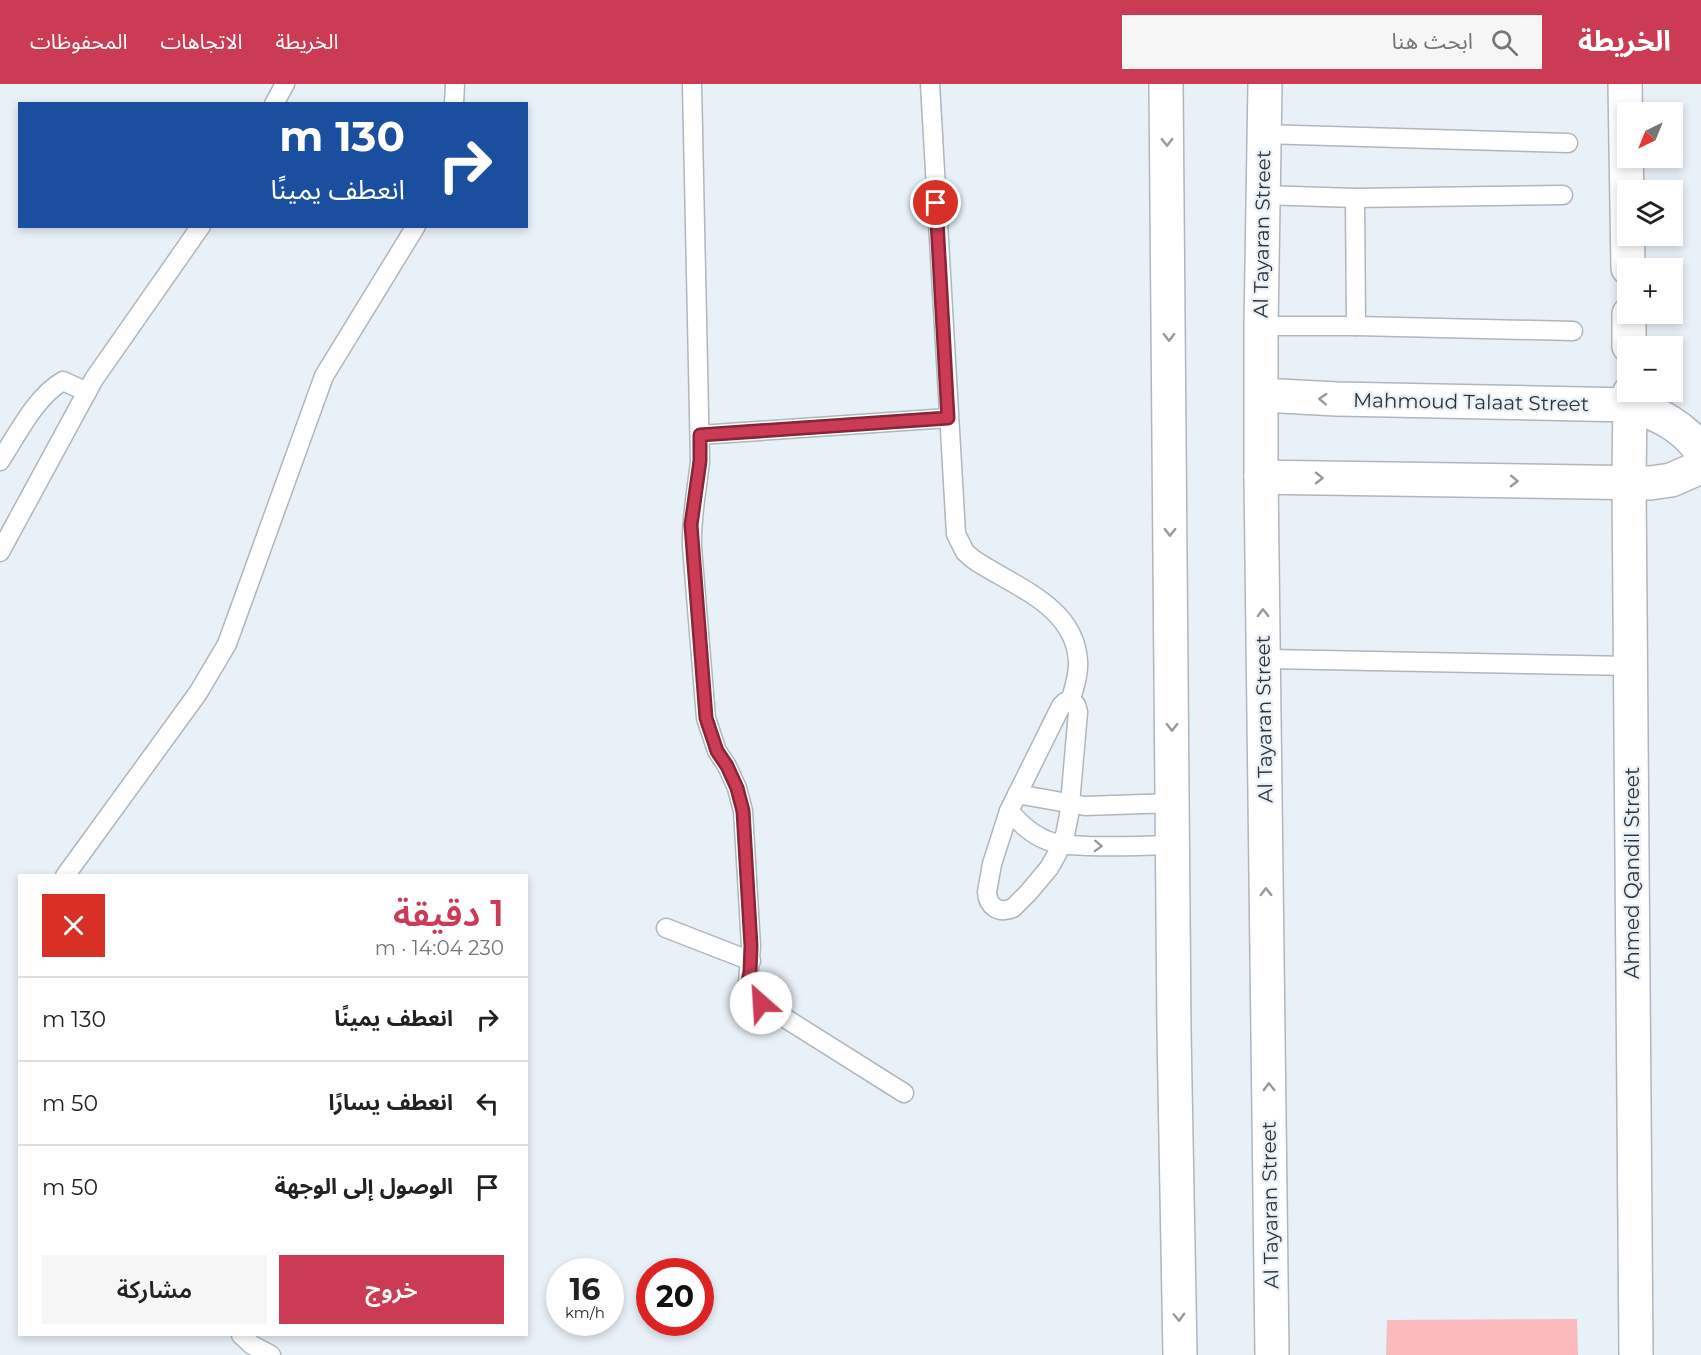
<!DOCTYPE html>
<html lang="ar">
<head>
<meta charset="utf-8">
<style>
	:root { --surface:#fff; --page:#f6f6f6; --text:#222; --muted:#767676; --line:#e0e0e0; --accent:#cc3b54 }
	body { margin:0; font-family:Montserrat,"Noto Sans Arabic",sans-serif; background:var(--page); color:var(--text); direction:rtl; height:100vh; display:flex; flex-direction:column; font-size:22px; white-space:nowrap }
	* { box-sizing:border-box; margin:0 }
	p { font-size:20px; color:var(--muted) }
	.icon { flex:none; width:33px; height:33px; fill:none; stroke:currentColor; stroke-width:2; stroke-linecap:round; stroke-linejoin:round }
	.map { position:relative; flex:1; overflow:hidden; direction:ltr }
	.details { position:absolute; left:18px; top:790px; width:510px; height:462px; display:flex; flex-direction:column; background:var(--surface); border-radius:0px; box-shadow:0 3px 9px #0003; direction:rtl }
	.details>* { flex:none }
	.banner { position:absolute; left:18px; top:18px; width:510px; height:126px; border-radius:0px; box-shadow:0 3px 9px #0003; direction:rtl; background:#1a4fa0; color:#fff; overflow:hidden }
	.needle { width:39px; rotate:223deg }
	.tools { position:absolute; left:1617px; top:18px; display:grid; gap:12px }
	.tools a { display:grid; place-items:center; width:66px; height:66px; border-radius:0px; background:var(--surface); box-shadow:0 3px 9px #0003; font-size:30px }
	.speed { position:absolute; left:546px; top:1174px; display:flex; gap:12px; font-size:30px; font-weight:700; text-align:center }
	.speed>* { display:grid; place-content:center; width:78px; height:78px; border-radius:50%; background:var(--surface); box-shadow:0 3px 9px #0003; line-height:1 }
	.speed small { font-size:15px; font-weight:400 }
	.speed .limit { border:9px solid #d22; background:#fff; color:#111 }
	.pin { position:absolute; display:grid; place-items:center; width:51px; height:51px; color:#fff; margin:-26px; border:3px solid #fff; border-radius:50%; box-shadow:0 2px 6px #0007 }
	.me { position:absolute; width:66px; margin:-33px; rotate:334deg; stroke-linejoin:round; filter:drop-shadow(0 0 4px #0008) }
	.turn { display:flex; align-items:center; gap:21px; height:126px; padding:0 24px; font-size:27px }
	.turn .icon { width:78px; height:78px; stroke-width:2.5 }
	.turn b { display:block; font-size:42px; line-height:51px }
	.round { display:grid; place-items:center; flex:none; width:63px; height:63px; border-radius:0px; background:var(--page) }
	.head { display:flex; align-items:center; justify-content:space-between; height:102px; padding:0 24px }
	h1 { font-size:36px; font-weight:600; line-height:45px; color:var(--accent) }
	.button { display:flex; gap:12px; margin-top:auto; padding:12px 24px }
	.button a { flex:1; height:69px; border-radius:0px; background:var(--accent); color:#fff; font-size:24px; font-weight:600; line-height:69px; text-align:center }
	.button a+a { background:var(--page); color:var(--text) }
	ul { padding:0; list-style:none }
	li { display:flex; align-items:center; gap:18px; height:84px; padding:0 24px; border-top:2px solid var(--line) }
	li div { flex:1 }
	li b { display:block; font-size:22px }
	li em { font-style:normal }
	header { display:flex; align-items:center; gap:36px; box-sizing:border-box; height:84px; padding:0 30px; background:var(--accent); color:#fff }
	header strong { font-size:28px }
	nav { display:flex; gap:33px; margin-inline-start:auto; font-size:21px }
	.search { width:420px; height:54px; background:var(--page); display:flex; align-items:center; gap:15px; box-sizing:border-box; padding:0 21px; border-radius:0px; color:var(--muted); font-size:22px }
	.map>svg:first-child { display:block }
</style>
</head>
<body>
<header>
<strong>الخريطة</strong>
<div class="search"><svg class="icon" aria-label="search" viewBox="0 0 24 24"><circle cx="10" cy="10" r="6"/><path d="M15 15l6 6"/></svg>ابحث هنا</div>
<nav><a>الخريطة</a><a>الاتجاهات</a><a>المحفوظات</a></nav>
</header>
<div class="map">
<svg width="1701" height="1271" viewBox="0 0 1701 1271">
	<rect width="100%" height="100%" fill="#e8f0f8"/>
	<!-- building -->
	<polygon fill="#fababe" points="1577,1235 1578,1271 1386,1271 1387,1236"/>
	<g fill="none" stroke-linecap="round" stroke-linejoin="round">
		<defs>
			<g id="lane">
				<path d="M692 0 700 377C697 406 691 433 692 463L706 634 717 667 727 682 737 704 743 727 751 862 748 898 749 906 754 914 761 919 904 1009"/>
				<path d="M930 0 956 450 965 468 973 475C1012 502 1075 521 1078 577 1079 591 1074 604 1070 618"/>
				<polyline points="274,20 285,0"/>
				<polyline points="454,20 455,0"/>
				<polyline points="1264,50 1568,59"/>
				<polyline points="1263,111 1355,114 1563,111"/>
				<polyline points="1355,114 1356,242"/>
				<polyline points="1261,242 1356,242 1573,247"/>
				<polyline points="700,351 948,334"/>
				<path d="M0 377C17 351 36 312 63 297L87 308"/>
				<polyline points="0,468 94,295 201,142"/>
				<polyline points="1264,575 1631,582"/>
				<path d="M1065 618H1070L1076 621 1078 628 1069 731 1065 751 1057 770 1049 784 1028 809 1013 824C999 830 988 823 987 808L992 780 1009 727 1061 622Z"/>
				<polyline points="1017,710 1085,722 1173,719"/>
				<path d="M1009 727C1020 739 1031 750 1046 756 1059 762 1073 761 1088 762 1116 763 1144 762 1173 761"/>
				<polyline points="65,792 198,609 227,560 324,292 416,142"/>
				<polyline points="666,844 751,877"/>
				<polyline points="241,1251 252,1261 271,1271"/>
			</g>
			<g id="street">
				<polyline points="1625,0 1628,184"/>
				<polyline points="1629,230 1629,262"/>
				<polyline points="1630,308 1629,399 1636,1271"/>
				<path d="M1262 311 1337 315 1630 321C1659 330 1683 342 1701 367"/>
				<polyline points="1261,393 1650,399 1671,396 1701,383"/>
			</g>
			<g id="secondary">
				<polyline points="1166,0 1174,947 1180,1271"/>
				<polyline points="1265,0 1261,242 1261,393 1272,1271"/>
			</g>
		</defs>
		<!-- lane casing -->
		<use href="#lane" stroke="#afb6be" stroke-width="21"/>
		<!-- street casing -->
		<use href="#street" stroke="#afb6be" stroke-width="36"/>
		<!-- secondary casing -->
		<use href="#secondary" stroke="#afb6be" stroke-width="36"/>
		<!-- lane -->
		<use href="#lane" stroke="#fff" stroke-width="18"/>
		<!-- street -->
		<use href="#street" stroke="#fff" stroke-width="33"/>
		<!-- secondary -->
		<use href="#secondary" stroke="#fff" stroke-width="33"/>
	</g>
	<!-- one-way arrows -->
	<defs><path id="oneway-chevron" d="M-2-3.5L2.5 0L-2 3.5" fill="none" stroke-width="1.6" stroke-linecap="round" stroke-linejoin="round" transform="scale(1.5)"/></defs>
	<g stroke="#98999a">
		<use href="#oneway-chevron" transform="translate(1167 58) rotate(89)"/>
		<use href="#oneway-chevron" transform="translate(1169 253) rotate(90)"/>
		<use href="#oneway-chevron" transform="translate(1323 315) rotate(-177)"/>
		<use href="#oneway-chevron" transform="translate(1319 394) rotate(1)"/>
		<use href="#oneway-chevron" transform="translate(1514 397) rotate(1)"/>
		<use href="#oneway-chevron" transform="translate(1170 448) rotate(90)"/>
		<use href="#oneway-chevron" transform="translate(1263 529) rotate(-91)"/>
		<use href="#oneway-chevron" transform="translate(1172 643) rotate(90)"/>
		<use href="#oneway-chevron" transform="translate(1098 762) rotate(2)"/>
		<use href="#oneway-chevron" transform="translate(1266 808) rotate(-91)"/>
		<use href="#oneway-chevron" transform="translate(1269 1003) rotate(-91)"/>
		<use href="#oneway-chevron" transform="translate(1179 1233) rotate(88)"/>
	</g>
	<g fill="none" stroke-linecap="round" stroke-linejoin="round">
		<defs>
			<polyline id="route" points="761,919 754,914 749,906 748,898 750,888 751,862 743,727 737,704 727,682 717,667 706,634 691,441 700,377 700,351 948,334 936,119"/>
		</defs>
		<!-- route casing -->
		<use href="#route" stroke="#852637" stroke-width="15"/>
		<!-- route -->
		<use href="#route" stroke="#cc3b54" stroke-width="10"/>
	</g>
	<g text-anchor="middle" dominant-baseline="central" stroke-width="4.5" stroke-linejoin="round" paint-order="stroke">
		<!-- street labels -->
		<g font-size="20" fill="#303336" stroke="#e8f0f8">
			<text transform="translate(1262 150) rotate(-89)">Al Tayaran Street</text>
			<text transform="translate(1471 318) rotate(1)">Mahmoud Talaat Street</text>
			<text transform="translate(1264 635) rotate(-91)">Al Tayaran Street</text>
			<text transform="translate(1632 789) rotate(-90)">Ahmed Qandil Street</text>
			<text transform="translate(1270 1121) rotate(-91)">Al Tayaran Street</text>
		</g>
	</g>
</svg>
<div class="tools">
<a><svg class="needle" viewBox="-14 -14 28 28"><path d="M0-13l5 13h-10z" fill="#e53935"/><path d="M0 13l5-13h-10z" fill="#767676"/></svg></a>
<a><svg class="icon" aria-label="layers" viewBox="0 0 24 24"><path d="M12 4l9 5-9 5-9-5zM3 14l9 5 9-5"/></svg></a>
<a>+</a>
<a>−</a>
</div>
<div class="speed"><div>16<small>km/h</small></div><div class="limit">20</div></div>
<div class="pin" style="left:936px;top:119px;background:#d93025"><svg class="icon" aria-label="arrive" viewBox="0 0 24 24"><path d="M6 21V4h12l-3 4 3 4H6"/></svg></div>
<svg class="me" style="left:761px;top:919px" viewBox="-20 -20 40 40"><circle r="19" fill="#fff"/><path d="M0-13L10 11 0 6-10 11z" fill="#cc3b54"/></svg>
<div class="banner">
<div class="turn"><svg class="icon" aria-label="right" viewBox="0 0 24 24"><path d="M7 20v-9h11M14 6l5 5-5 5"/></svg><div><b>130 m</b>انعطف يمينًا</div></div>
</div>
<section class="details">
<div class="head"><div><h1>1 دقيقة</h1><p>230 m · 14:04</p></div><a class="round" style="background:#d93025;color:#fff"><svg class="icon" aria-label="close" viewBox="0 0 24 24"><path d="M6 6l12 12M18 6L6 18"/></svg></a></div>
<ul>
<li><svg class="icon" aria-label="right" viewBox="0 0 24 24"><path d="M7 20v-9h11M14 6l5 5-5 5"/></svg><div><b>انعطف يمينًا</b></div><em>130 m</em></li>
<li><svg class="icon" aria-label="left" viewBox="0 0 24 24"><path d="M17 20v-9H6M10 6l-5 5 5 5"/></svg><div><b>انعطف يسارًا</b></div><em>50 m</em></li>
<li><svg class="icon" aria-label="arrive" viewBox="0 0 24 24"><path d="M6 21V4h12l-3 4 3 4H6"/></svg><div><b>الوصول إلى الوجهة</b></div><em>50 m</em></li>
</ul>
<div class="button"><a>خروج</a><a>مشاركة</a></div>
</section>
</div>
</body>
</html>
